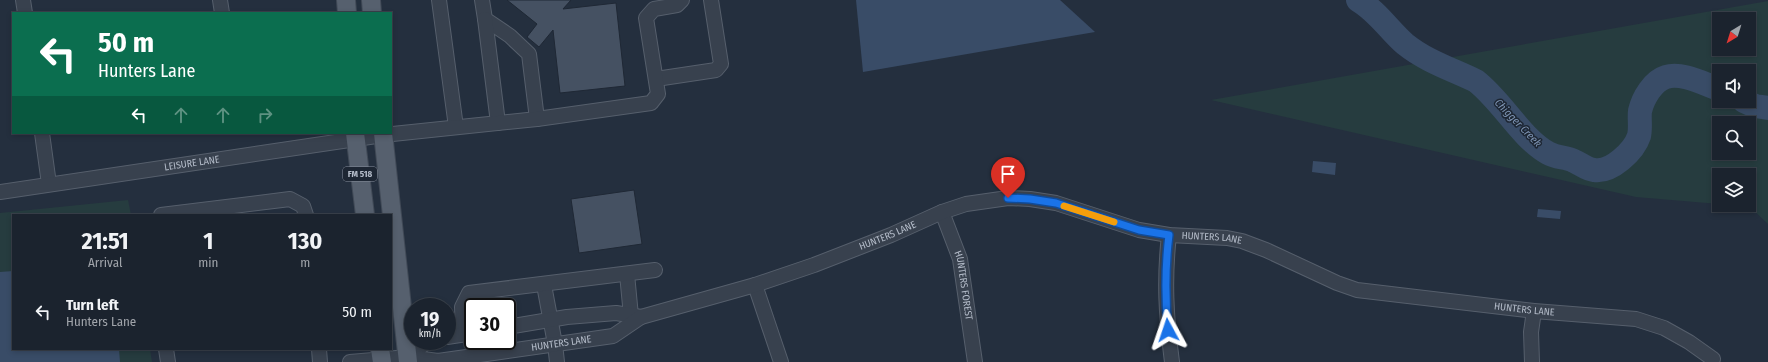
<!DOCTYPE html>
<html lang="en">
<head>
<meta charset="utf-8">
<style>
	:root { --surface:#1b232e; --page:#282f3a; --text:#f1f3f6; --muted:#a0a4aa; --line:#39404a }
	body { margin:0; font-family:"Fira Sans Condensed",sans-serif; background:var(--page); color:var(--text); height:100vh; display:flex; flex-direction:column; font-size:15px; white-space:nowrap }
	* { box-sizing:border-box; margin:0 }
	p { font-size:13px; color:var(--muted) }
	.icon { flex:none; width:22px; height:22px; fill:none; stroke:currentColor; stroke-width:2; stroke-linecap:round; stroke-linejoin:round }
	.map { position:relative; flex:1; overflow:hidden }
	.panel { position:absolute; left:12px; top:214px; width:380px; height:136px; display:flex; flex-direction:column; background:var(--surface); border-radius:0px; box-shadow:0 2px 6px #0003,0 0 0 1px var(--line) }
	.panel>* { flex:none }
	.guide { position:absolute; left:12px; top:12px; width:380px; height:122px; border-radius:0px; box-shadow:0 2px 6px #0003,0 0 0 1px var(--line); background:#0b6e4f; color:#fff; overflow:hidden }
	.needle { width:26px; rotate:218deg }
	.tools { position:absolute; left:1712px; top:12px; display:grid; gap:8px }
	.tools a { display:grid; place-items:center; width:44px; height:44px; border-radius:0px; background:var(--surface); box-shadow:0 2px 6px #0003,0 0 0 1px var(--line); font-size:20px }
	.speed { position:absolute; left:404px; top:298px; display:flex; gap:8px; font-size:20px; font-weight:700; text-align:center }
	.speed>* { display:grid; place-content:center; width:52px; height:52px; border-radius:50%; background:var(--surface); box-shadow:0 2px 6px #0003,0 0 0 1px var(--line); line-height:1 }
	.speed small { font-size:10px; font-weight:400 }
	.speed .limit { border:2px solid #111; border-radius:6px; background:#fff; color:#111 }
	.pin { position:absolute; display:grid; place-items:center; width:34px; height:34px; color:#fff; margin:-41px -17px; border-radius:50% 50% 50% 0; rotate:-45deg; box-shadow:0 0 4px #0007 }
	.pin .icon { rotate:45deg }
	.me { position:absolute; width:44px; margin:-22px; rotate:355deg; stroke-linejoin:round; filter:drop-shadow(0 0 3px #0008) }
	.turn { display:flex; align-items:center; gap:14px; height:84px; padding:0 20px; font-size:18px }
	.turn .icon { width:52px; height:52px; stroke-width:2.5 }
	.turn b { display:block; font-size:28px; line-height:34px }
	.lanes { display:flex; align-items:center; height:38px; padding:0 20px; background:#0003; justify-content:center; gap:20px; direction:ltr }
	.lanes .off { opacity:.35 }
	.eta { display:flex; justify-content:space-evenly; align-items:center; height:68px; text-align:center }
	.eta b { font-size:24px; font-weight:700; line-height:28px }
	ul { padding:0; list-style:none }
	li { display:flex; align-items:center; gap:12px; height:60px; padding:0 20px }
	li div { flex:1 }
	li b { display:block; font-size:15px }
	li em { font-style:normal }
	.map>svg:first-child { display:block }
</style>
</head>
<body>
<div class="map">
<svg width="1768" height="362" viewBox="0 0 1768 362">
	<rect width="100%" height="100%" fill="#242f3e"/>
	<!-- green -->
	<g fill="#263c3f" fill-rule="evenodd">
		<path d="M1768 1V224L1750 207 1728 205H1749V175H1719V204L1636 197 1211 100ZM1719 19H1749V49H1719ZM1719 71H1749V101H1719ZM1719 123H1749V153H1719Z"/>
		<polygon points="128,200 131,215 13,215 13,349 150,349 152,362 0,362 0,213"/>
	</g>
	<!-- water -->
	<g fill="#394c67">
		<polygon points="856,0 1060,0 1095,32 863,72"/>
		<polygon points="1313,161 1336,163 1335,175 1312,172"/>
		<polygon points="1538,209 1561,211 1560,219 1537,217"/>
		<polygon points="13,271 13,349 119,349 120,362 0,362 0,272"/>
	</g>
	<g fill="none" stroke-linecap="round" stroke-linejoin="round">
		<!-- river -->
		<g stroke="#394c67" stroke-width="24">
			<path d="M1358 0C1377 11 1389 30 1405 44 1426 61 1451 69 1476 81 1502 101 1521 138 1548 153 1557 158 1566 157 1574 161 1581 164 1586 169 1594 170 1611 173 1634 151 1639 136 1641 128 1639 119 1640 111 1643 98 1653 81 1666 77 1682 72 1704 84 1719 89"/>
			<polyline points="1744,101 1755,106 1768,108"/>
		</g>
	</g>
	<!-- building -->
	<g fill="#455162" stroke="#1f2835">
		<polygon points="507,0 571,0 563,9 616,3 625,86 560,93 553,30 539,47 527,37 537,24"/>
		<polygon points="634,190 642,244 579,253 571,199"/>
	</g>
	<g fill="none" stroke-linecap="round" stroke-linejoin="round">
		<defs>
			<g id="minor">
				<polyline points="23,0 25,13"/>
				<polyline points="220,0 222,13"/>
				<polyline points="439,0 456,127"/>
				<polyline points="482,0 485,19 510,36 529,54 537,119"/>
				<polyline points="485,19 498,123"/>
				<polyline points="656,79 716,70 721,64 711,0"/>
				<polyline points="42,133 49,184"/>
				<path id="s1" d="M0 192 383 135 537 119 651 103 658 94 646 18 654 9 677 5 682 0"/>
				<path id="s2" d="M942 212 960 259 975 362"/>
				<polyline points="161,215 290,199 303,206 306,215"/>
				<path d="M1169 235C1164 280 1166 316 1172 362"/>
				<polyline points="627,274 631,316"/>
				<polyline points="544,285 555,344 557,362"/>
				<polyline points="755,285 781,362"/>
				<polyline points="507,327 567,317 616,313 641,317"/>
				<polyline points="463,334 462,307 469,293 655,270"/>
				<polyline points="447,337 473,333"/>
				<polyline points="166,349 168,362"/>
				<polyline points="319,349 320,362"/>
				<polyline points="408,357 428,341"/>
				<path id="s3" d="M350 362 408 357 438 361 613 336 641 317 755 285 814 265 891 235 942 212 966 204 1008 198 1030 199 1056 203 1139 230 1169 235 1227 238 1242 241 1266 250 1337 283 1357 290 1534 311 1636 319 1664 328 1689 342 1713 359"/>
				<polyline points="1532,362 1531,332 1534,311"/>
			</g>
			<g id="major">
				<polyline points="346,0 347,13"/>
				<polyline points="371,0 372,13"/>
				<polyline points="355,133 365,215"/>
				<polyline points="383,133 408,362"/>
				<polyline points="380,349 382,362"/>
			</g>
		</defs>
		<!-- minor casing -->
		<use href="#minor" stroke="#565f6c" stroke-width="16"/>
		<!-- major casing -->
		<use href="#major" stroke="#414a57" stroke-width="20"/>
		<!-- minor -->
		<use href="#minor" stroke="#38414e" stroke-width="14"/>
		<!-- major -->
		<use href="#major" stroke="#56606e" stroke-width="18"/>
	</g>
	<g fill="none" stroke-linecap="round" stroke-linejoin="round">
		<defs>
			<path id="route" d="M1008 198 1030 199 1056 203 1139 230 1169 235C1165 267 1165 298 1168 330"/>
		</defs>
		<!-- route casing -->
		<use href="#route" stroke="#114b97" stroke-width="10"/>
		<!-- route -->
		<use href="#route" stroke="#1a73e8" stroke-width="7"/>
		<!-- slow -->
		<polyline stroke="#f59e0b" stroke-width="7" points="1064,206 1114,222"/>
	</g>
	<g text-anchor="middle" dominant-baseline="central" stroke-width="3" stroke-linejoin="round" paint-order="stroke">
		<!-- shield labels -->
		<rect fill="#1d2633" stroke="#878f9c" stroke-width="1" x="343" y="167" width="34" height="14" rx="3"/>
		<g font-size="9" font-weight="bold" fill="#b4bcc9">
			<text x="360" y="174">FM 518</text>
		</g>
		<!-- street labels -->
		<g font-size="10" fill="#b4bcc9" stroke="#1d2633">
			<text stroke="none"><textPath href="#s1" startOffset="194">LEISURE LANE</textPath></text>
			<text stroke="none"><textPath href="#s3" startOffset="559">HUNTERS LANE</textPath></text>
			<text stroke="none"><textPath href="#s3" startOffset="895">HUNTERS LANE</textPath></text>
			<text stroke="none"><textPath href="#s2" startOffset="77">HUNTERS FOREST</textPath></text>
			<text stroke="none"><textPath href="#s3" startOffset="1219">HUNTERS LANE</textPath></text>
			<text stroke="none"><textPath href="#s3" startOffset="213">HUNTERS LANE</textPath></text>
		</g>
		<!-- water labels -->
		<g font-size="11" font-style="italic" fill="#7c92b1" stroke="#1d2633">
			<text transform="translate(1518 123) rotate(46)">Chigger Creek</text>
		</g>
	</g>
</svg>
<div class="tools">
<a><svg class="needle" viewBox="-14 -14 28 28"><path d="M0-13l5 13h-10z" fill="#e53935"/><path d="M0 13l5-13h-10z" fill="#a0a4aa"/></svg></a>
<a><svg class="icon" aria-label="sound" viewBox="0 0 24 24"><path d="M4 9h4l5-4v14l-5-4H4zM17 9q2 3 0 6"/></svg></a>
<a><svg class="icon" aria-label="search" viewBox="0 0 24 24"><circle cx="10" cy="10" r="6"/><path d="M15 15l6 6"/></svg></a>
<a><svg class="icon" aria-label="layers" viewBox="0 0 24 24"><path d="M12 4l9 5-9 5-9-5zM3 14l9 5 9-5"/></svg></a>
</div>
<div class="speed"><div>19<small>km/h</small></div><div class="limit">30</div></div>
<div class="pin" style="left:1008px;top:198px;background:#d93025"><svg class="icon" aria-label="arrive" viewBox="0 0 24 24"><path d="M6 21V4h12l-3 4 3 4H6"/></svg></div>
<svg class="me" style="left:1168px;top:330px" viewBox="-20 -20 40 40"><path d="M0-17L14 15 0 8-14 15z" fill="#1a73e8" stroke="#fff" stroke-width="4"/></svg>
<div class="guide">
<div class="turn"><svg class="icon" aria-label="left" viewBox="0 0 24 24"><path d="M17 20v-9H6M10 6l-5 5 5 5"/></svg><div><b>50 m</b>Hunters Lane</div></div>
<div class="lanes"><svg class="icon" aria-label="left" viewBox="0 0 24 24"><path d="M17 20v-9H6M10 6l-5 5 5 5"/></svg><svg class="icon off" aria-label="ahead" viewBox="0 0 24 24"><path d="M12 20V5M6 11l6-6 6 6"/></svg><svg class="icon off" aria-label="ahead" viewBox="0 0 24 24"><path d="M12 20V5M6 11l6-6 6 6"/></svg><svg class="icon off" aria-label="right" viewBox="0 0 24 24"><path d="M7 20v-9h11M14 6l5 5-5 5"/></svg></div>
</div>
<section class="panel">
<div class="eta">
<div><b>21:51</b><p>Arrival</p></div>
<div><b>1</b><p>min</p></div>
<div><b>130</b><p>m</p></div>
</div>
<ul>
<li><svg class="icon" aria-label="left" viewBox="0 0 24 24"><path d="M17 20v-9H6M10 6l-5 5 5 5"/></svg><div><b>Turn left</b><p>Hunters Lane</p></div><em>50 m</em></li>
</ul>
</section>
</div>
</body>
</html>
